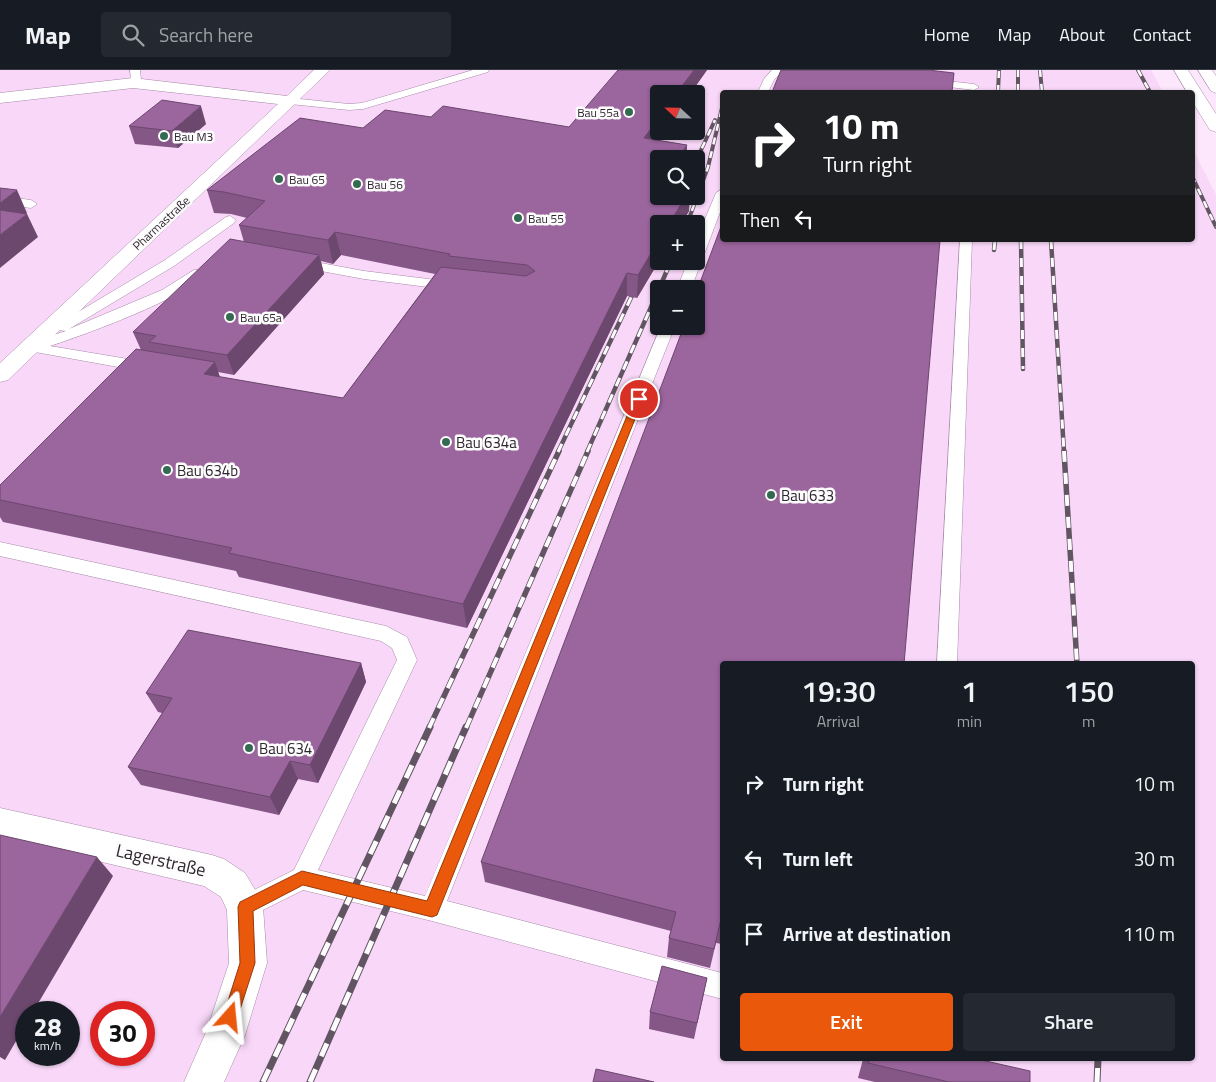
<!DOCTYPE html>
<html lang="en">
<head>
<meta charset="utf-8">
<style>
	:root { --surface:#171b24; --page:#242831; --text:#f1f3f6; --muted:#9ea1a6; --line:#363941; --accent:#ea580c }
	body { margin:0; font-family:"Titillium Web",sans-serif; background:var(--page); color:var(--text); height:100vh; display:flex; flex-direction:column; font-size:19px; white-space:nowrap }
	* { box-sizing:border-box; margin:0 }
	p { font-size:16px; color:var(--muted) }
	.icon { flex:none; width:28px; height:28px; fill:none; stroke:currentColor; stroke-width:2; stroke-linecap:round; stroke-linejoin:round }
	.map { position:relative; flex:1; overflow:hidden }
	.panel { position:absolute; left:720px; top:591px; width:475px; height:400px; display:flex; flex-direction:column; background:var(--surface); border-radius:5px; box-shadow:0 1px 4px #0004 }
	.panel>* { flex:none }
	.banner { position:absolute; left:720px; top:20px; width:475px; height:152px; border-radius:5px; box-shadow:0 1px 4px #0004; background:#202124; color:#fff; overflow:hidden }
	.needle { width:32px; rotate:292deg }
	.tools { position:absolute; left:650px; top:15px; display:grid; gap:10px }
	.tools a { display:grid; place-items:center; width:55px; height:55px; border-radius:5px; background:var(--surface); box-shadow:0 1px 4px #0004; font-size:25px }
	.speed { position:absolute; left:15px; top:931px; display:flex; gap:10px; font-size:25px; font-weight:700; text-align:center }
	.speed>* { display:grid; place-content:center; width:65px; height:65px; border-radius:50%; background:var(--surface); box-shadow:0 1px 4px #0004; line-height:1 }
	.speed small { font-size:12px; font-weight:400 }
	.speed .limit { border:8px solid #d22; background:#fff; color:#111 }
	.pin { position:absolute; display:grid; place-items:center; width:42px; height:42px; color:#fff; margin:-21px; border:2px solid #fff; border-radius:50%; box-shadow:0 1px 5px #0007 }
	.me { position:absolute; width:55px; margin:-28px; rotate:18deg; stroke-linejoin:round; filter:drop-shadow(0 0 4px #0008) }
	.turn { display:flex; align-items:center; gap:18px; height:105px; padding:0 20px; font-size:22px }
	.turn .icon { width:65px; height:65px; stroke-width:2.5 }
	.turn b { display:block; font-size:35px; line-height:42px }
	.then { display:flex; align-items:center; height:48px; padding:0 20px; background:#0003; gap:10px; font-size:19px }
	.eta { display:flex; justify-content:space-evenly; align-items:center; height:85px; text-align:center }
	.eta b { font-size:30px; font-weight:600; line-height:35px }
	.primary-button { display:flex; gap:10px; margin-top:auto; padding:10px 20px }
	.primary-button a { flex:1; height:58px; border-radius:5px; background:var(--accent); color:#fff; font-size:20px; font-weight:600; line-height:58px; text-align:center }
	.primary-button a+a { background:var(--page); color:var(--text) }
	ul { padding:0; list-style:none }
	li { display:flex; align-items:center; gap:15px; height:75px; padding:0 20px }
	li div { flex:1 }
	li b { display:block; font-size:19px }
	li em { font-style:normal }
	header { display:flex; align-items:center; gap:30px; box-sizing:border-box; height:70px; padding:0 25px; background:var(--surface); border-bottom:1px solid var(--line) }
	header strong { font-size:24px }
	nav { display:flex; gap:28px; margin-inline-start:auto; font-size:18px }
	.search { width:350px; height:45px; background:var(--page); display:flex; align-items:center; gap:12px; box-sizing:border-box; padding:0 18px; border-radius:5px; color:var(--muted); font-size:19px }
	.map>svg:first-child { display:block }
</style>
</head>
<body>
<header>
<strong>Map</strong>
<div class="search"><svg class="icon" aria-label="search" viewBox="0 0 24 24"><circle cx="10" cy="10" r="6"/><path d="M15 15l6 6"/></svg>Search here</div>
<nav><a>Home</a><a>Map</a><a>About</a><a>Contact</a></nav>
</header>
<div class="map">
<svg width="1216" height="1012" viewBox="0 0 1216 1012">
	<rect width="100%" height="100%" fill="#fde7fd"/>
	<!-- built -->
	<path fill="#f8d7f8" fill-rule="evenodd" d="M0 0H1151L1163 22H722V170H1192L1193 79 1216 125V1012H0ZM659 24H696V61H659ZM659 89H696V126H659ZM659 154H696V191H659ZM659 219H696V256H659ZM722 594H1192V989H722ZM26 942H69V985H26ZM101 942H144V985H101Z"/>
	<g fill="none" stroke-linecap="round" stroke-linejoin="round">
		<defs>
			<g id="service">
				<polygon points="130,0 140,0 141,9 137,15 133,16 128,13 131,9"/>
				<polygon points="473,0 489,0 488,2 363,39 349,40 290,34 285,31 290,28 349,34 362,33"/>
				<polygon points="772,0 783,0 774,10 768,22 758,22 764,9"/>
				<polygon points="928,9 974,14 979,17 974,20 924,14 923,12 924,10"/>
				<polygon points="722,119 722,137 691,219 677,219 688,191 696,191 696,170 716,123"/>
				<polygon points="0,126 31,130 37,134 31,138 0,134"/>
				<path d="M230 146 236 150 234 153 174 196 69 259 162 220 194 200H204L206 203C189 227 81 266 50 276L146 292 151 294 154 297 151 300 146 302 35 282 25 280 23 277 25 274 66 261 58 260 56 257 58 254 165 190 226 147Z"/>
				<polygon points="960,170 972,170 957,594 937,594"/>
				<polygon points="299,189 364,201 452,212 459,216 452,220 364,209 294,196 292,193"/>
				<polygon points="661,256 675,256 447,831 722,903 722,929 432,851 303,820 245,849 236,845 233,837 236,829 294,800 397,590 392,578 381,571 0,486 0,472 386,556 407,567 417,590 318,800 425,826"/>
			</g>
			<g id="minor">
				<polygon points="314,0 330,0 8,310 0,312 0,293 278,34 133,18 0,33 0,23 133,8 287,26"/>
				<polygon points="0,738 212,785 224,789 245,803 258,825 263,837 267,893 245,965 224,1012 184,1012 207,960 229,893 227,840 221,827 204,816 0,768"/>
			</g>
			<g id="primary">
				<polygon points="1174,0 1188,0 1216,44 1216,62 1210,60 1208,57 1192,31 1192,22 1187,22"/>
				<polygon points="1198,0 1212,0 1216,6 1216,23 1211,21"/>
			</g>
		</defs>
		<!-- service casing -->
		<use href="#service" stroke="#a68ca7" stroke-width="1"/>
		<!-- minor casing -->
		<use href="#minor" stroke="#a68ca7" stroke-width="1"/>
		<!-- primary casing -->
		<use href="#primary" stroke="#a68ca7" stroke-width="1"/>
		<!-- service -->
		<use href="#service" fill="#fff" fill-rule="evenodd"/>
		<!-- minor -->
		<use href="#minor" fill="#fff" fill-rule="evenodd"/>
		<!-- primary -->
		<use href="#primary" fill="#fff" fill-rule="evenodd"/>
		<defs>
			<g id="rail-far3">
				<polyline points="1018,0 1018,22"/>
				<polyline points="1040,0 1042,22"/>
				<polyline points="1138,0 1150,22"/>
				<polyline points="998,22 999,0"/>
				<polyline points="696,91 715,50"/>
				<polyline points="1192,106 1216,157"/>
				<polyline points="687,154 708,97 722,38"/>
			</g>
			<g id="rail-far2">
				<polyline points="1021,170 1023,299"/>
				<polyline points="1051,170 1064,382"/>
				<polyline points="994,180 995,170"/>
				<polyline points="659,219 671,191"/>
				<polyline points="558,382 637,215"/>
				<polyline points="587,382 659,219"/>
			</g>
			<g id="rail-far1">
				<polyline points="1064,381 1077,594"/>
				<polyline points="429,658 559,381"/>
				<polyline points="466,658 588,381"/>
			</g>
			<g id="rail">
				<polyline points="263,1012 430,657"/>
				<polyline points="310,1012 466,657"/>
				<polyline points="1097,1012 1098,989"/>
			</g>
		</defs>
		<!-- rail-far3 casing -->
		<use href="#rail-far3" stroke="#625562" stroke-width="4"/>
		<!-- rail-far2 casing -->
		<use href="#rail-far2" stroke="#625562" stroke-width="4.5"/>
		<!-- rail-far1 casing -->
		<use href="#rail-far1" stroke="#625562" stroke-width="5.5"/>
		<!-- rail casing -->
		<use href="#rail" stroke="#625562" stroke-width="7"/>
		<!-- rail-far3 -->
		<use href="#rail-far3" stroke="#fcfcfc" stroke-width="2.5" stroke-dasharray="7" stroke-linecap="butt"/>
		<!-- rail-far2 -->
		<use href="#rail-far2" stroke="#fcfcfc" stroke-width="3" stroke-dasharray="9" stroke-linecap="butt"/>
		<!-- rail-far1 -->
		<use href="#rail-far1" stroke="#fcfcfc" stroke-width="4" stroke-dasharray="11" stroke-linecap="butt"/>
		<!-- rail -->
		<use href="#rail" stroke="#fcfcfc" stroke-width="5" stroke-dasharray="14" stroke-linecap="butt"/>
	</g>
	<!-- wall -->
	<g fill="#855787" fill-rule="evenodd">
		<path d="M707 0 690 24H659V61H664L657 70 687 75 686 89H659L689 141 637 228 627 226 467 558 239 507 236 501 3 452 0 447V415L141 280 133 262 244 172 239 155 247 148 231 144 214 143 207 120 363 58 431 47 569 57ZM341 185 435 204 343 328 220 307 218 302 234 305 324 204 321 191 333 194Z"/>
		<polygon points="206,54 178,78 135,74 129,56"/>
		<polygon points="361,593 366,612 318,713 298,709 279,745 141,715 128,697 162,643 158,642 146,623"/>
		<polygon points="722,594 722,874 716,873 710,898 667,887 669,868 671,861 485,812 481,792"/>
		<polygon points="707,908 694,969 649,959 650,942"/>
		<polygon points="863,989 977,989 1030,1012 875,1012 858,1008"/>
	</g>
	<!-- shaded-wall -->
	<g fill="#6c476e">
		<polygon points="694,0 707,0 690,24 676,24"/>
		<polygon points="201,36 206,54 178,78 172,61"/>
		<polygon points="659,48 659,61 664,61 643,90 644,68"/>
		<polygon points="687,75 686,89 678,89"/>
		<polygon points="17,120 27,143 3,162 0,156 0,133"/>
		<polygon points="686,126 690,126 689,141 681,154 669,154"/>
		<polygon points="27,144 38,167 0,198 0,165"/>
		<polygon points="335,162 341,185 333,194 328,170"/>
		<polygon points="659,170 659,191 637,228 638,205"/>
		<polygon points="319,185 324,204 234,305 227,285"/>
		<polygon points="627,203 627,226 467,558 463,534"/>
		<polygon points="215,292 223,317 204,304"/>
		<polygon points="361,593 366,612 318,713 310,695"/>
		<polygon points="290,691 298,709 279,745 270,727"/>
		<polygon points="97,787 113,806 33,942 26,942 26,954 5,990 0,987 0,947"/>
	</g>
	<!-- building -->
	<g fill="#9b659d" stroke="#6c476e">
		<polygon points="618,0 694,0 676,24 659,24 659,48 644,68 687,75 678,89 659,89 659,126 686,126 669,154 659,154 659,170 638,205 627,203 463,534 229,483 232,478 0,430 0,415 136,279 215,292 204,304 343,328 441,197 526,206 535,201 527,195 449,186 450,184 335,162 328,170 239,155 265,131 224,122 207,120 300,48 363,58 385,40 431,47 443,36 569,57"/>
		<polygon points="781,0 928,0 954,3 952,22 772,22"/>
		<polygon points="162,30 201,36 172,61 129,56"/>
		<polygon points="0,118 17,120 0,133"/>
		<polygon points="0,140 27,144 0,165"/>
		<polygon points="722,154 722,170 940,170 904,594 722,594 722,854 720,853 714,879 669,868 676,842 481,792 684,256 696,256 696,223"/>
		<polygon points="230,169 319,185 227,285 149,272 156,266 133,262"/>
		<polygon points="188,560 361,593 310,695 290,691 270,727 128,697 172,628 146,623"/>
		<polygon points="0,765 97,787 0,947"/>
		<polygon points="662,896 707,908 697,953 650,942"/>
		<polygon points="869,989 977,989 1030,1001 1030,1012 949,1012 868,993"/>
		<polygon points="596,999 654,1012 593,1012"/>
	</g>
	<!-- route -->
	<polygon fill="#ea580c" stroke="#983908" points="639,326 643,329 437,845 432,847 303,815 253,841 255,893 236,952 230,955 225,952 223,947 240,893 238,837 240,832 302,801 427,831 634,329"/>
	<!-- markers -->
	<g fill="#346a51" stroke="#fcfcfc" stroke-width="2">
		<circle cx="629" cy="42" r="5"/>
		<circle cx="164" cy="66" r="5"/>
		<circle cx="279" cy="109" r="5"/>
		<circle cx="357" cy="114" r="5"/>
		<circle cx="518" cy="148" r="5"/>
		<circle cx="230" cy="247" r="5"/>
		<circle cx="446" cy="372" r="5"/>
		<circle cx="167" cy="400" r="5"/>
		<circle cx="771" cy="425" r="5"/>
		<circle cx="249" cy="678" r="5"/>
	</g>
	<g text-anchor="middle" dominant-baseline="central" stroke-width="5" stroke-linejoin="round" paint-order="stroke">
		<!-- far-poi labels -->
		<g font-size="12" fill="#302630" stroke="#fcfcfc" text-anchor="start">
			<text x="619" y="42" text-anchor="end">Bau 55a</text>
			<text x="174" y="66">Bau M3</text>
			<text x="289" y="109">Bau 65</text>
			<text x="367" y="114">Bau 56</text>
			<text x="528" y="148">Bau 55</text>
			<text x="240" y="247">Bau 65a</text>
		</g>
		<!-- far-street labels -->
		<g font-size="12" fill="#302630" stroke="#fcfcfc">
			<text transform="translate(161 153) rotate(-43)">Pharmastraße</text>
		</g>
		<!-- poi labels -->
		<g font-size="15" fill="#302630" stroke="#fcfcfc" text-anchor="start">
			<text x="456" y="372">Bau 634a</text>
			<text x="177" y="400">Bau 634b</text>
			<text x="781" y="425">Bau 633</text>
			<text x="259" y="678">Bau 634</text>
		</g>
		<!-- near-street labels -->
		<g font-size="18" fill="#302630" stroke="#fcfcfc">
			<text transform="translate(161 790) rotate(13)">Lagerstraße</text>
		</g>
	</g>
</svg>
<div class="tools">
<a><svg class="needle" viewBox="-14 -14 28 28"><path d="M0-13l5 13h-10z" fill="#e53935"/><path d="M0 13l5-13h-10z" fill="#9ea1a6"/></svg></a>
<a><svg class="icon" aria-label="search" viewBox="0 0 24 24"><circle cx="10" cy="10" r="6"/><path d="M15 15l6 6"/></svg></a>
<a>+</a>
<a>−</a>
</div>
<div class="speed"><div>28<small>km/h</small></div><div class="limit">30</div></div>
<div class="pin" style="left:639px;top:329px;background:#d93025"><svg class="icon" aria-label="arrive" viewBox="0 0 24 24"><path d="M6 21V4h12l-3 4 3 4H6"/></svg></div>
<svg class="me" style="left:230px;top:947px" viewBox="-20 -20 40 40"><path d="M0-17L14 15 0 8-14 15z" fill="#ea580c" stroke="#fff" stroke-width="4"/></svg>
<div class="banner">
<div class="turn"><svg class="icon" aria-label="right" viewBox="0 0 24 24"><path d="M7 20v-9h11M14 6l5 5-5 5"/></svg><div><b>10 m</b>Turn right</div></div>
<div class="then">Then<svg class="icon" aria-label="left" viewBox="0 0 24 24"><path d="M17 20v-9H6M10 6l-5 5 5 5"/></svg></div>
</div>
<section class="panel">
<div class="eta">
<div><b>19:30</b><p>Arrival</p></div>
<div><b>1</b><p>min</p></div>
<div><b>150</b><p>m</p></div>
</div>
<ul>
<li><svg class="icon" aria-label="right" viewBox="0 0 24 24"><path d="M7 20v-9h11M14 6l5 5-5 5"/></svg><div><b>Turn right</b></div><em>10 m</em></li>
<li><svg class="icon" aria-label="left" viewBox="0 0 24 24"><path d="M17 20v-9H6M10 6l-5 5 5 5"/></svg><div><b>Turn left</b></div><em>30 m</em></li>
<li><svg class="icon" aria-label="arrive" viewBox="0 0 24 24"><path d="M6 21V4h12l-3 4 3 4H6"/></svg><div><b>Arrive at destination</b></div><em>110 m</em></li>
</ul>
<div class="primary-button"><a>Exit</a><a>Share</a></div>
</section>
</div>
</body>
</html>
